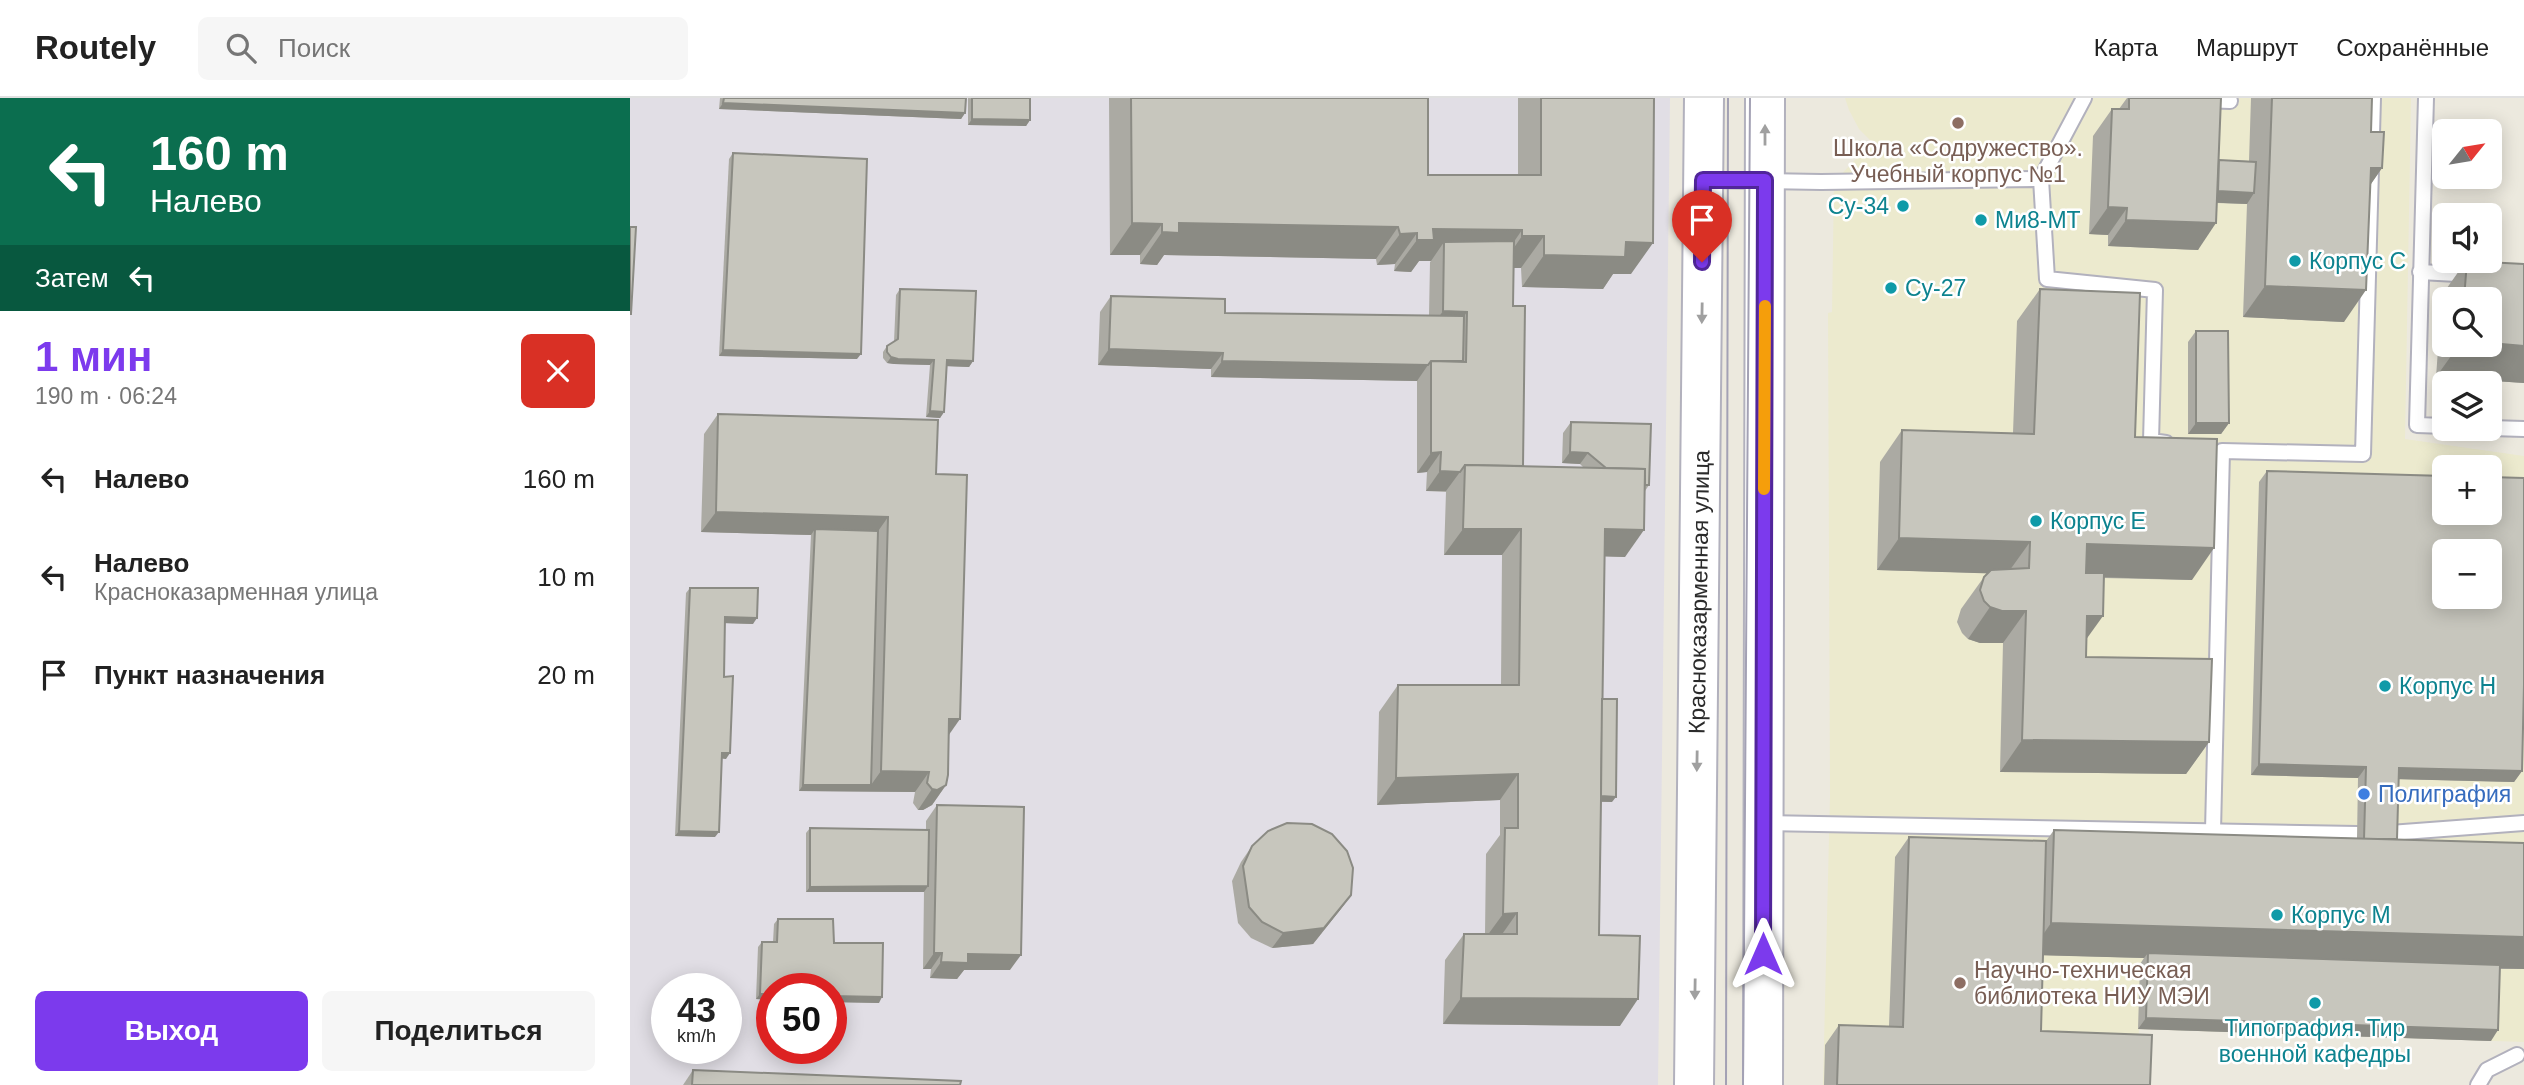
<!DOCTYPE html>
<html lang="ru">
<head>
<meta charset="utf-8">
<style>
	:root { --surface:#fff; --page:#f6f6f6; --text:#222; --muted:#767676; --line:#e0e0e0; --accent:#7c3aed }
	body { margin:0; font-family:Helvetica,sans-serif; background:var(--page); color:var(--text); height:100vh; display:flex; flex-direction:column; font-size:26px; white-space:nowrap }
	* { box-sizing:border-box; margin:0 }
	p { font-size:23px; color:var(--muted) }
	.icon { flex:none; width:38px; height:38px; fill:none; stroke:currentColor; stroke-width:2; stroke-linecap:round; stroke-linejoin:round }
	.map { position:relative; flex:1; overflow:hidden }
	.details { display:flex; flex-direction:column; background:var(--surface); width:630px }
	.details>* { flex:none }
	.guide { background:#0b6e4f; color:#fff; overflow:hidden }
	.needle { width:46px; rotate:60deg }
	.buttons { position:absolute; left:1802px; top:21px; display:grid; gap:14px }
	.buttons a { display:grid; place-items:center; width:70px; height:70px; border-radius:10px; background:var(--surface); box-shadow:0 4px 18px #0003; font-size:35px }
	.speed { position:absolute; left:21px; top:875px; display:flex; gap:14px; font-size:35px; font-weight:700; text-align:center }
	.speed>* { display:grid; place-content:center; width:91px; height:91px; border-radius:50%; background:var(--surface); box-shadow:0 4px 18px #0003; line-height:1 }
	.speed small { font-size:18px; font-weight:400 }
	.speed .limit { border:10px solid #d22; background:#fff; color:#111 }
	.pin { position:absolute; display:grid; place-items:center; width:60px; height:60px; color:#fff; margin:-72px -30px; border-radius:50% 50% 50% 0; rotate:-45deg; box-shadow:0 0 7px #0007 }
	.pin .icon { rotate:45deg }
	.me { position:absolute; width:77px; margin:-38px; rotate:0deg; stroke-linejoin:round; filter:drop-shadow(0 0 5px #0008) }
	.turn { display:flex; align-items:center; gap:24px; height:147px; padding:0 35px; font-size:32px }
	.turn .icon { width:91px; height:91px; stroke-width:2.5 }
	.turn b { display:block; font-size:49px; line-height:60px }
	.then { display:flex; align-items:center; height:66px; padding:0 35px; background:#0003; gap:14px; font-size:26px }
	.round { display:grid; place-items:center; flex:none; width:74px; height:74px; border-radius:10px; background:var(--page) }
	.summary { display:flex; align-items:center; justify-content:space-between; height:119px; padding:0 35px }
	h1 { font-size:42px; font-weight:700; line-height:52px; color:var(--accent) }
	.primary-button { display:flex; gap:14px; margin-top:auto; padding:14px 35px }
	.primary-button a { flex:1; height:80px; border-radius:10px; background:var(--accent); color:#fff; font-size:28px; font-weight:700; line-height:80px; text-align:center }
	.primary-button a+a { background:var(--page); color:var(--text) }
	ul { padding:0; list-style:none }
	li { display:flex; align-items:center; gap:21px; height:98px; padding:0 35px }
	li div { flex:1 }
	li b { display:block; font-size:26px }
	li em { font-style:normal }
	header { display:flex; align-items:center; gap:42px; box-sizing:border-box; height:98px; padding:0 35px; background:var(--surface); border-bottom:2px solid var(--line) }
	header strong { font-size:33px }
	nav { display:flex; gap:38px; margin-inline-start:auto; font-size:24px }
	.search { width:490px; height:63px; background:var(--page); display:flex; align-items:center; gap:18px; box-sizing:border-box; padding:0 24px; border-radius:10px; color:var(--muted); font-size:26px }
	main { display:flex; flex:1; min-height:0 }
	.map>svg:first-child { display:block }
</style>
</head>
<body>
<header>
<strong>Routely</strong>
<div class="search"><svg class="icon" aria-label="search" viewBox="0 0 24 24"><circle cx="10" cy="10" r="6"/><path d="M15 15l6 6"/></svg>Поиск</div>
<nav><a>Карта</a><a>Маршрут</a><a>Сохранённые</a></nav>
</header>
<main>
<section class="details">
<div class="guide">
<div class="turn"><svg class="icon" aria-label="left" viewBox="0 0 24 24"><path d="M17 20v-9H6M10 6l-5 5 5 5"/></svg><div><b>160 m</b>Налево</div></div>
<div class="then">Затем<svg class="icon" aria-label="left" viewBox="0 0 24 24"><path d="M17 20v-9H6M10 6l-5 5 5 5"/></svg></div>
</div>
<div class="summary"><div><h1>1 мин</h1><p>190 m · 06:24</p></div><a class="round" style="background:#d93025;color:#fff"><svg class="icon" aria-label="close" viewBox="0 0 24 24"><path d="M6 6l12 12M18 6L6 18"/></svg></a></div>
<ul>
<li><svg class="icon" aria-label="left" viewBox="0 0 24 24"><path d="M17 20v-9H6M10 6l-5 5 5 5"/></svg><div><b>Налево</b></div><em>160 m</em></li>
<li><svg class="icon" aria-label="left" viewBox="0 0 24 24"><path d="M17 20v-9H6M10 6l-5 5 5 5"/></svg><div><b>Налево</b><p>Красноказарменная улица</p></div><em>10 m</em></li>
<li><svg class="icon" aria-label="arrive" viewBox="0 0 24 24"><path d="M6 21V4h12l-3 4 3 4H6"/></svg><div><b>Пункт назначения</b></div><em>20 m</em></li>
</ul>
<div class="primary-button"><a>Выход</a><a>Поделиться</a></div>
</section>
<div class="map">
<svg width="1894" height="987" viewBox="0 0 1894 987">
	<rect width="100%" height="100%" fill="#ece9de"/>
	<!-- industrial -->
	<path fill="#e1dee5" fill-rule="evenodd" d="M0 0H1040L1028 987H0ZM37 891H96V950H37ZM142 891H201V950H142Z"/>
	<!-- education -->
	<path fill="#eceace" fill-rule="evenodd" d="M1215 0H1781L1775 341 1894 358V944L1509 931 1506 987H1193L1200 698 1198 215 1202 214 1204 84 1242 44 1229 31 1219 12ZM1815 369H1860V415H1815ZM1815 453H1860V499H1815Z"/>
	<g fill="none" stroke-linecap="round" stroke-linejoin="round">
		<defs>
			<g id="service">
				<polyline points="1796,0 1787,327 1815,328"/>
				<polyline points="1573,2 1600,3"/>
				<polyline points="1411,81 1454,0"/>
				<polyline points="1074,82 1191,84 1411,81 1417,181 1525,192 1521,343 1536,345"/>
				<polyline points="1790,174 1845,177"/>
				<polyline points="1860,330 1894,331"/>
				<polyline points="1134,725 1727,736"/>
				<polyline points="1583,733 1592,353 1733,356 1743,0"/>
				<polyline points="1760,735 1894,725"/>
				<polyline points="1848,987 1857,972 1887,957"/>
			</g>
			<g id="secondary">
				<polyline points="1064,987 1074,0"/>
				<polyline points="1133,987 1135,0"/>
			</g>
		</defs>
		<!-- service casing -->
		<use href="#service" stroke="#b2b1bd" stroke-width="18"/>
		<!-- secondary casing -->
		<use href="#secondary" stroke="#b2b1bd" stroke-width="42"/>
		<!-- service -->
		<use href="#service" stroke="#fff" stroke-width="14"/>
		<!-- secondary -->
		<use href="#secondary" stroke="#fff" stroke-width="38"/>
		<!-- tram -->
		<g stroke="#a3a1b4" stroke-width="2">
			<polyline points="1096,987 1098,0"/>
			<polyline points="1113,987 1120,0"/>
		</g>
	</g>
	<!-- wall -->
	<g fill="#abaaa3" fill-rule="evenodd">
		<polygon points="90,0 336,0 335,15 331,21 89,11"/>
		<polygon points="338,0 400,0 400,22 396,28 338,27"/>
		<polygon points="479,0 798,0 798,77 888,77 888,0 1024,0 1001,176 983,176 973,191 892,189 891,170 884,170 883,208 893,368 954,370 950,366 932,365 933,335 941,324 1019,387 1015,393 995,459 974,458 972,601 982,704 971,704 969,837 990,928 813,926 815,862 834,836 855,836 856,756 870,737 870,702 747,707 749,614 768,587 871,587 872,457 814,457 816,394 796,393 797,374 787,375 787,283 581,279 581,271 468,267 470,214 481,198 595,215 799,218 800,164 801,163 789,163 781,174 764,173 765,166 747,167 746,161 534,157 527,167 510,166 510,157 480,157"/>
		<polygon points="1497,0 1591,0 1589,62 1619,63 1621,0 1742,0 1741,34 1752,70 1740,87 1714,224 1613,219 1617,106 1587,105 1568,152 1478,148 1478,137 1459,136 1463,38 1482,11 1489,11"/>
		<polygon points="103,55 227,261 89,258 99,61"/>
		<path d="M1836 163 1894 166V285L1806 279 1812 197ZM1815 201H1860V247H1815Z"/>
		<polygon points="270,191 343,263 339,269 317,268 314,314 310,320 296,319 300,267 264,266 257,265 253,260 253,254 257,248 264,244 266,197"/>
		<polygon points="1410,191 1505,339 1562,482 1473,480 1456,541 1456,559 1579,644 1556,676 1370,674 1373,545 1350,545 1338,541 1332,535 1327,524 1331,511 1354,479 1357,475 1247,472 1250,364 1272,332 1383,335 1387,223"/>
		<polygon points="1566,233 1599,325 1591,336 1558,336 1558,244"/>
		<polygon points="88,316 306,376 318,638 316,687 302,707 293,712 288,712 283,705 285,694 169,693 181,437 71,434 74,336"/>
		<polygon points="1637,373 1892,673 1884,684 1769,681 1767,741 1894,745 1894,871 1870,871 1861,943 1508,931 1510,866 1514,860 1413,857 1411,933 1520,987 1194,987 1195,947 1209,927 1259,928 1265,759 1279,739 1416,743 1424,732 1727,740 1728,680 1621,677 1629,384"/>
		<polygon points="60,490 123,526 95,525 94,579 96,661 92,660 85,739 45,738 56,495"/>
		<polygon points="307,707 380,872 334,872 327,881 300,880 301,871 293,871 294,793 176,794 176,735 180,730 296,732 296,723"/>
		<polygon points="622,748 721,797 710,812 683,846 642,850 621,840 608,825 602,783 611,764"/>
		<polygon points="148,821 204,845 249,905 201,904 201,891 142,891 142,902 126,901 128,849 132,844 143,844 144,826"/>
		<polygon points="63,972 330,987 53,987"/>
	</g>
	<!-- shaded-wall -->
	<g fill="#8b8b84">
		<polygon points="93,5 335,15 331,21 89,11"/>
		<polygon points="342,21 400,22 396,28 338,27"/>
		<polygon points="1741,70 1752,70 1730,102"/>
		<polygon points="1578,93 1624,95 1617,106 1570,104"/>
		<polygon points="1478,109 1497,110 1478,137 1459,136"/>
		<polygon points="1496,122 1586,125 1568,152 1478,148"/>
		<polygon points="502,125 532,126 510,157 480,157"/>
		<polygon points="549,125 768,129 746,161 534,157 527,167 510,166 532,134"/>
		<polygon points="803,131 892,132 870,164 814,144 801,163 789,163 781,174 764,173 787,142"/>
		<polygon points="787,135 765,166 747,167 770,136"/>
		<polygon points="892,138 914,138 891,170 870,170"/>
		<polygon points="996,144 1023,145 1001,176 983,176 973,191 892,189 914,157"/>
		<polygon points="1635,188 1736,192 1714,224 1613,219"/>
		<polygon points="813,213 837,214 823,234 799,233"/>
		<polygon points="1860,245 1894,248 1894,285 1806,279 1829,247 1860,247"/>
		<polygon points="479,251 593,255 581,271 468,267"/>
		<polygon points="93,252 231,256 227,261 89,258"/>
		<polygon points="261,259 304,262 300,267 264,266 257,265"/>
		<polygon points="317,262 343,263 339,269 313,268"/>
		<polygon points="592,263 798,267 787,283 581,279"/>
		<polygon points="300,313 314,314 310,320 296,319"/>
		<polygon points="1566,325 1599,325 1591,336 1558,336"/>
		<polygon points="811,354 797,374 787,375 801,355"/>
		<polygon points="940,354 958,355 950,366 932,365"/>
		<polygon points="810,373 830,374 816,393 796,393"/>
		<polygon points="86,414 258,419 244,439 185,431 181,437 71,434"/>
		<polygon points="833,431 891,431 872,457 814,457"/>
		<polygon points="975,431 1014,432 995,459 956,458"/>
		<polygon points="1269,440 1400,444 1377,476 1247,472"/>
		<polygon points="1457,446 1584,450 1562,482 1435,478"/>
		<polygon points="1360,509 1396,513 1373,545 1350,545 1338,541"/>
		<polygon points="1457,518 1473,518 1450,550"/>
		<polygon points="95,519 127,520 123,526 91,525"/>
		<polygon points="319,621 330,621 316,641"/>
		<polygon points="1392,642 1579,644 1556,676 1370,674"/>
		<polygon points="92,655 100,655 96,661 88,660"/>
		<polygon points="1629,666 1736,669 1728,680 1621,677"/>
		<polygon points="1769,670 1892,673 1884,684 1761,681"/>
		<polygon points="251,673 299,674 285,694 169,693 173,687 241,687"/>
		<polygon points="888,676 870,702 747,707 766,680"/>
		<polygon points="316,687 302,707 293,712 288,712 302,691"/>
		<polygon points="957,698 986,699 982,704 953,703"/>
		<polygon points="49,733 89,734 85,739 45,738"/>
		<polygon points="298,788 294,794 176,794 180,789"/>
		<polygon points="721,797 710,812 683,846 642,850 653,835"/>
		<polygon points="887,815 868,842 854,842 873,816"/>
		<polygon points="1421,825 1894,839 1894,871 1518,860 1518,855 1514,860 1399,857"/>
		<polygon points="304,855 312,855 301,871 293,871"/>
		<polygon points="338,856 391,857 380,872 334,872 327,881 300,880 311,864"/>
		<polygon points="130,896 142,896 142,902 126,901"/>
		<polygon points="201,898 252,899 249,905 201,904"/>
		<polygon points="831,900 1008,901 990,928 813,926"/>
		<polygon points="1516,920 1868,932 1861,943 1508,931"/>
	</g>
	<!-- building -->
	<g fill="#c7c6bd" stroke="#8b8b84" stroke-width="2" fill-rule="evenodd">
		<polygon points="94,0 336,0 335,15 93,5"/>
		<polygon points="342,0 400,0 400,22 342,21"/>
		<polygon points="501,0 798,0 798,77 911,77 911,0 1024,0 1023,145 996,144 995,159 914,157 914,138 892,138 892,132 803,131 804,142 787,142 787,135 770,136 768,129 549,125 549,135 532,134 532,126 502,125"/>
		<polygon points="1499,0 1591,0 1586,125 1496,122 1497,110 1478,109 1482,11 1499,11"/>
		<polygon points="1642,0 1742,0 1741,34 1754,34 1752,70 1741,70 1736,192 1635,188"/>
		<polygon points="103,55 237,61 231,256 93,252"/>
		<polygon points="1589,62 1626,64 1624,95 1588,93"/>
		<polygon points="0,129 6,129 1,216 0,216"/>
		<polygon points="884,143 883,208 895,208 893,368 835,367 830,374 810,373 811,354 801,355 801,263 836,264 837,214 813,213 814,144"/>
		<polygon points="1837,163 1894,166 1894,248 1860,245 1860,201 1834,201"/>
		<polygon points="270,191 346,193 343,263 317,262 314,314 300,313 304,262 268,261 261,259 257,254 257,248 268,241"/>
		<polygon points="1410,191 1510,195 1505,339 1587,341 1584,450 1457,446 1456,475 1474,475 1473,518 1457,518 1456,559 1582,561 1579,644 1392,642 1396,513 1372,513 1360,509 1354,503 1350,492 1354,479 1361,472 1399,470 1400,444 1269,440 1272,332 1404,336"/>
		<polygon points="481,198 595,201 595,215 834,218 833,263 801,263 798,267 592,263 593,255 479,251"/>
		<polygon points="1566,233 1598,233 1599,325 1566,325"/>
		<polygon points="88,316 308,322 306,376 337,377 330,621 319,621 318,677 316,687 307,692 302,691 297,685 299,674 251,673 258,419 86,414"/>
		<polygon points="941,324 1021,326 1019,387 1015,387 1015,371 976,370 958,355 940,354"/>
		<polygon points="835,367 1015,371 1014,432 975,431 969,837 1010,838 1008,901 831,900 834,836 887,836 887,815 873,816 875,730 888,730 888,676 766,680 768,587 889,587 891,431 833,431"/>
		<path d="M1637 373 1815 378V415H1860V379L1894 380V587L1892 673 1769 670 1767 741H1734L1736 669 1629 666ZM1815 453H1860V499H1815Z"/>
		<polygon points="185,431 248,433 241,687 173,687"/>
		<polygon points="60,490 128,490 127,520 95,519 94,579 103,578 100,655 92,655 89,734 49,733"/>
		<polygon points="972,601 987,601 986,699 971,698"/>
		<polygon points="307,707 394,709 391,857 338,856 338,865 311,864 312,855 304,855"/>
		<polygon points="657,725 682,726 702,736 717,753 723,770 721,797 694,830 653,835 632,824 619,809 613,768 622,748 638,733"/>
		<polygon points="180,730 299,732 298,788 180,789"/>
		<polygon points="1424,732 1894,745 1894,839 1421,825"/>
		<polygon points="1279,739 1416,743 1411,933 1522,937 1520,987 1207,987 1209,927 1273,929"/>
		<polygon points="148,821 203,821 204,845 253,845 252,899 201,898 201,891 142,891 142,896 130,896 132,844 147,844"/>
		<polygon points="1518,855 1870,867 1868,932 1516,920"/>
		<polygon points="63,972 331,983 330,987 62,987"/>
	</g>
	<!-- one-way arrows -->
	<defs><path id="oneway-solid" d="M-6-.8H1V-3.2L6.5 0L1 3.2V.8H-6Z" transform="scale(1.75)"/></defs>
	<g fill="#a0a0a0">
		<use href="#oneway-solid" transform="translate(1135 37) rotate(-90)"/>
		<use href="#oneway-solid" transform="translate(1072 215) rotate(91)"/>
		<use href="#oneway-solid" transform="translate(1067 663) rotate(91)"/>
		<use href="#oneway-solid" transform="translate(1065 891) rotate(91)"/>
	</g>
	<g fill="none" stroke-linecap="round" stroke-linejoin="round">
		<defs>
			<polyline id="route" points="1072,164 1073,82 1135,82 1133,856"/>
		</defs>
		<!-- route casing -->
		<use href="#route" stroke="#51269a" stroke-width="18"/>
		<!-- route -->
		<use href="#route" stroke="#7c3aed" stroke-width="12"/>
		<!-- slow -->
		<polyline stroke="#f59e0b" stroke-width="12" points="1134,391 1135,208"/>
	</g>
	<!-- markers -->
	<g fill="#8d6e63" stroke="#fff" stroke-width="2.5">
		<circle cx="1328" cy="25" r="7"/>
		<circle cx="1330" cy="885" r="7"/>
	</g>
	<g fill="#0f9aa8" stroke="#fff" stroke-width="2.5">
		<circle cx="1273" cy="108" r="7"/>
		<circle cx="1351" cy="122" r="7"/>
		<circle cx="1665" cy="163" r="7"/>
		<circle cx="1261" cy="190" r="7"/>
		<circle cx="1406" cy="423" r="7"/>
		<circle cx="1755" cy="588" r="7"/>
		<circle cx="1647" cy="817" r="7"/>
		<circle cx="1685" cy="905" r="7"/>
	</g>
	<circle fill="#3f7fe0" stroke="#fff" stroke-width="2.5" cx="1734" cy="696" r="7"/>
	<g text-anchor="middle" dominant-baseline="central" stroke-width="5" stroke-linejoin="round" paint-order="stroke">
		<!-- education labels -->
		<g font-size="23" fill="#785e54" stroke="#fff">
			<text x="1328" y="50">Школа «Содружество».<tspan x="1328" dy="26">Учебный корпус №1</tspan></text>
			<text x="1344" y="872" text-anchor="start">Научно-техническая<tspan x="1344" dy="26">библиотека НИУ МЭИ</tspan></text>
		</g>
		<!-- culture labels -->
		<g font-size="23" fill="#0d838f" stroke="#fff" text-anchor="start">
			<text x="1259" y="108" text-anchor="end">Су-34</text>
			<text x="1365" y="122">Ми8-МТ</text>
			<text x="1679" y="163">Корпус С</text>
			<text x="1275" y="190">Су-27</text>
			<text x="1420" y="423">Корпус Е</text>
			<text x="1769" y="588">Корпус Н</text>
			<text x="1661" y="817">Корпус М</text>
			<text x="1685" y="930" text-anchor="middle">Типография. Тир<tspan x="1685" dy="26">военной кафедры</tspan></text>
		</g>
		<!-- street labels -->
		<g font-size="23" fill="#2b2b2b" stroke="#fff">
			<text transform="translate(1069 494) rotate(-89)">Красноказарменная улица</text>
		</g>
		<!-- shop labels -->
		<g font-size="23" fill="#366cbe" stroke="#fff" text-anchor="start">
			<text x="1748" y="696">Полиграфия</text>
		</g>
	</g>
</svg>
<div class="buttons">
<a><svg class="needle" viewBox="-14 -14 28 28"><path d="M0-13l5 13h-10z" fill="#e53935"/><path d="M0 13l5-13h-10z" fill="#767676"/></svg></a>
<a><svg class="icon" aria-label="sound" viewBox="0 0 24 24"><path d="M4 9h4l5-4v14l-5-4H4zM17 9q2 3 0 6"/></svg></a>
<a><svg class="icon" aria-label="search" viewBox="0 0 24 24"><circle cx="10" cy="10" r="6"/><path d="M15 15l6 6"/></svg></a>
<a><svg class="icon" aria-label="layers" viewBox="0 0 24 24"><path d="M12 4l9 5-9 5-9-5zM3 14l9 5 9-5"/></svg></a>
<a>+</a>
<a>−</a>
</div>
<div class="speed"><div>43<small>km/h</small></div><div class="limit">50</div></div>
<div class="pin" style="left:1072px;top:164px;background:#d93025"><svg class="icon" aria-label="arrive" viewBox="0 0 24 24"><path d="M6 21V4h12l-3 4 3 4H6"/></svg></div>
<svg class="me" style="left:1133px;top:856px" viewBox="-20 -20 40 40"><path d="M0-17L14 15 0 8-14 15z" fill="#7c3aed" stroke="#fff" stroke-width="4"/></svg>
</div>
</main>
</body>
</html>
